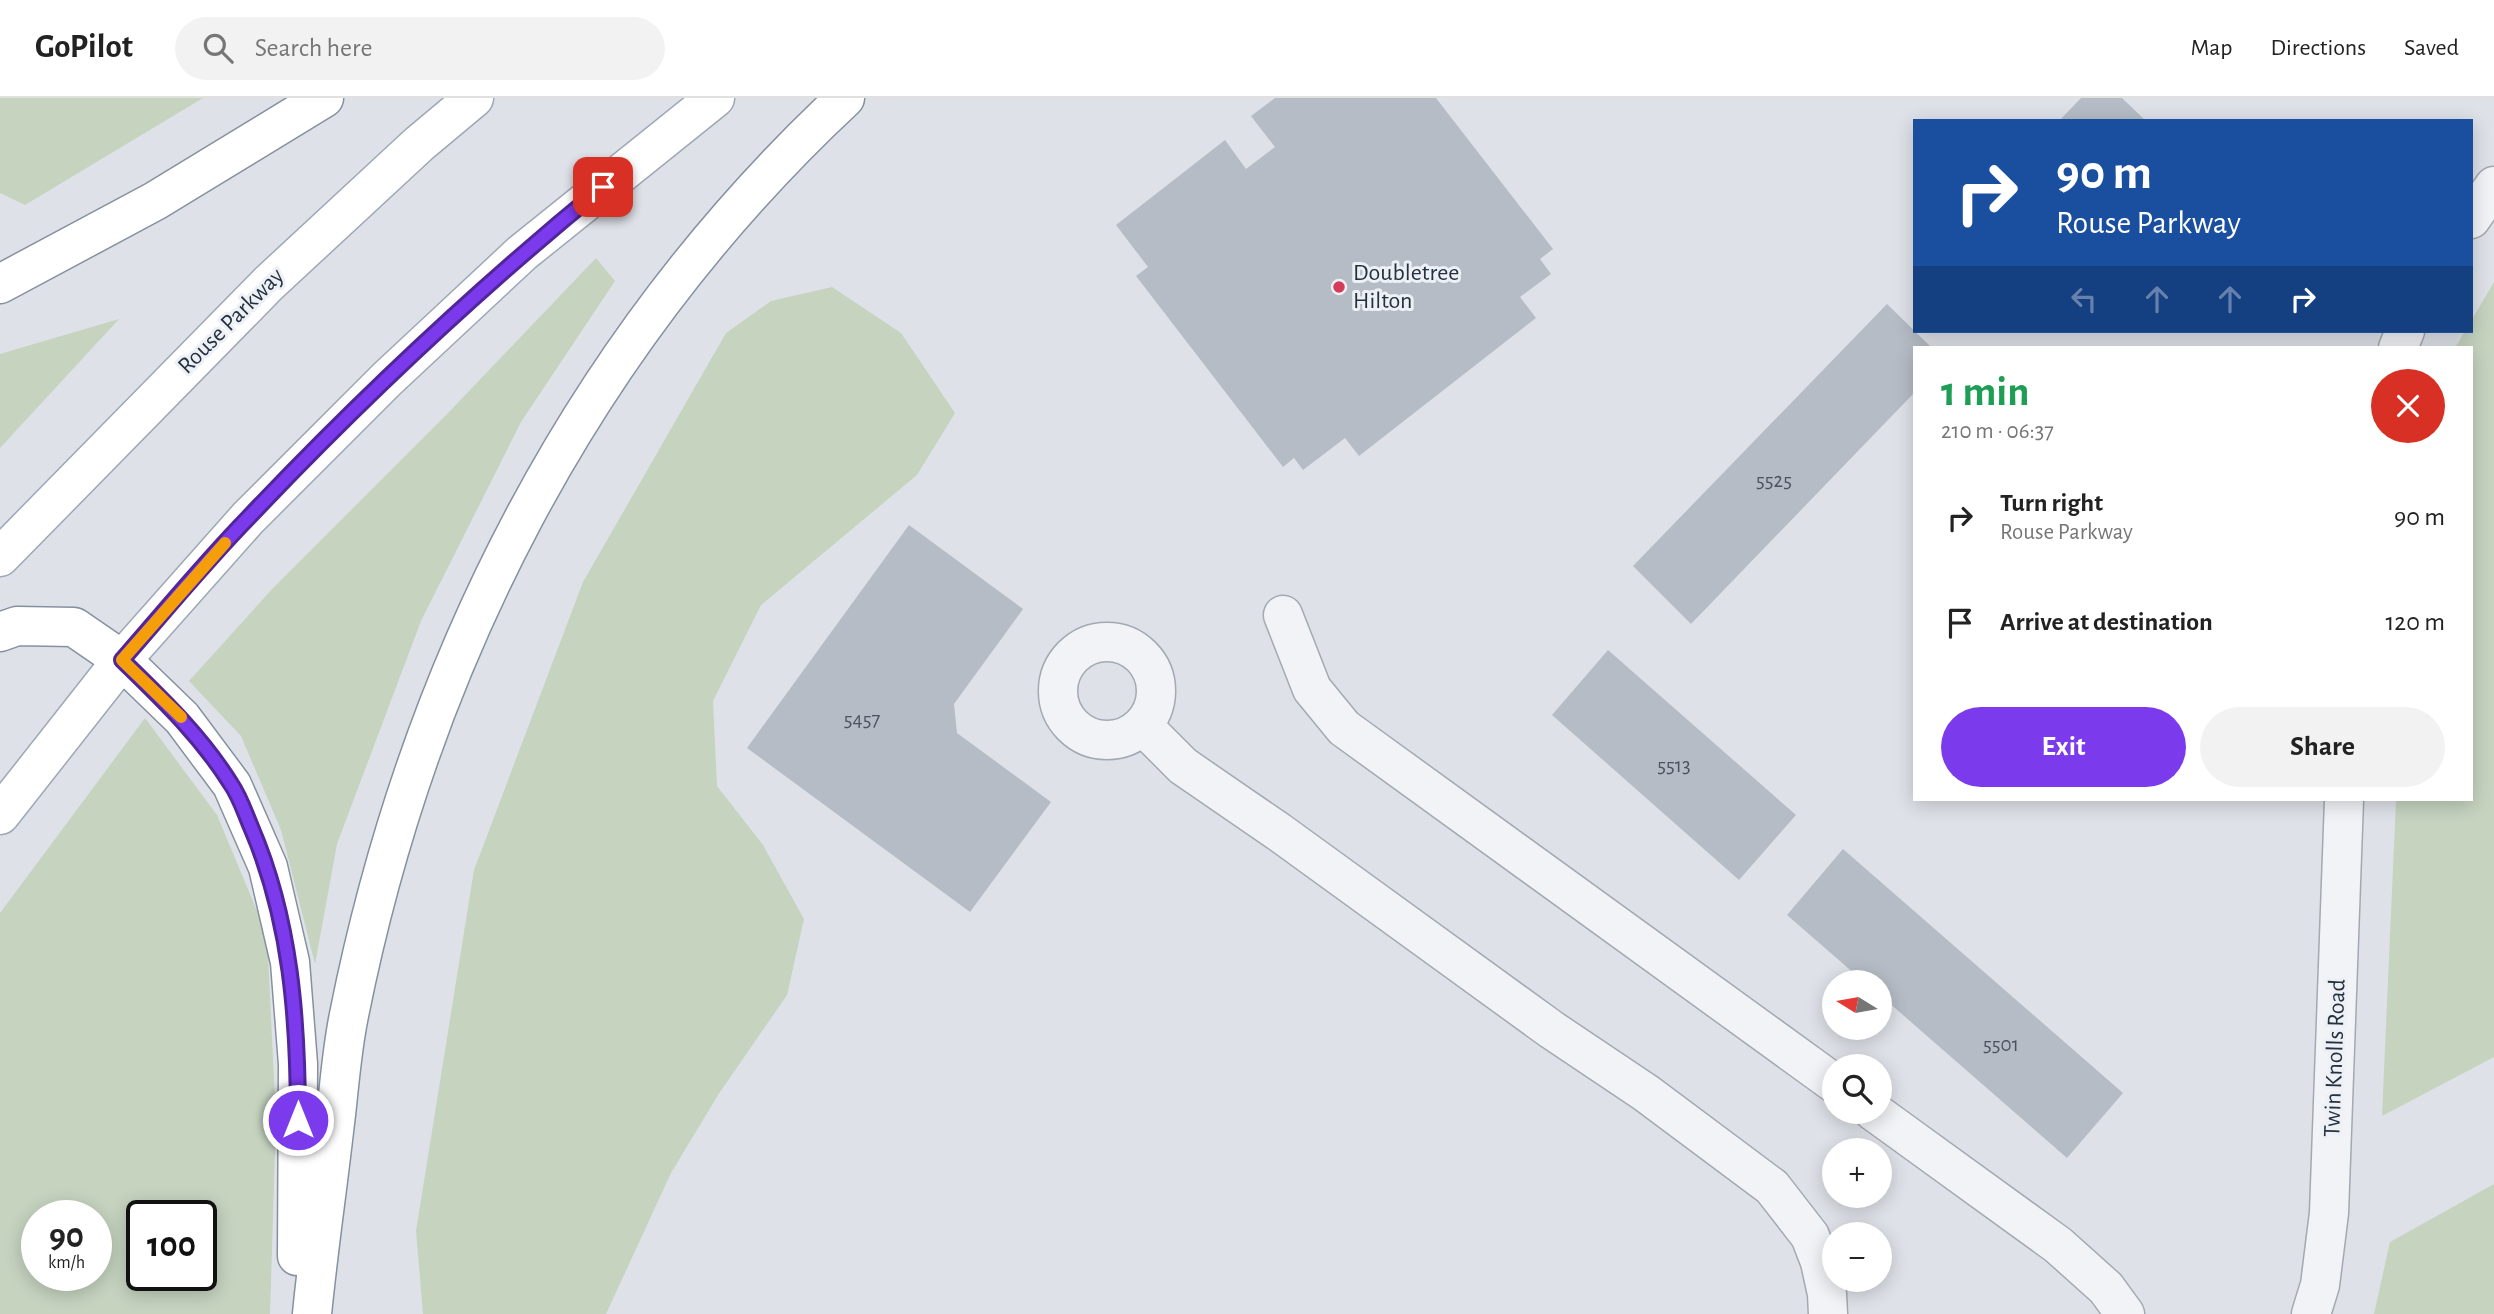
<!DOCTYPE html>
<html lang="en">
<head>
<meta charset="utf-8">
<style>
	:root { --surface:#fff; --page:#f2f2f2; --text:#222; --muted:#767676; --line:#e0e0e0; --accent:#7c3aed }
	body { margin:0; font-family:"Alegreya Sans",sans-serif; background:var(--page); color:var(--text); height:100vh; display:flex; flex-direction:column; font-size:26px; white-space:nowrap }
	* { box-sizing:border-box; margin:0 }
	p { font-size:23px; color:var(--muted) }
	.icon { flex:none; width:38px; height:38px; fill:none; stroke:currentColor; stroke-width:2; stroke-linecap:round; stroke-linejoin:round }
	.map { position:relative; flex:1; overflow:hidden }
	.sheet { position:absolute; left:1913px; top:248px; width:560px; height:455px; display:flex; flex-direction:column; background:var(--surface); border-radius:0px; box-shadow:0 4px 18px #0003 }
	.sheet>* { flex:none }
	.top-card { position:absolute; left:1913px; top:21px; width:560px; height:214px; border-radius:0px; box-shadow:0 4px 18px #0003; background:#1a4fa0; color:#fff; overflow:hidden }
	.needle { width:46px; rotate:281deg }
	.buttons { position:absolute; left:1822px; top:872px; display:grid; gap:14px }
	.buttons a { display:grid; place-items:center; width:70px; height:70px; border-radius:50%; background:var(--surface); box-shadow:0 4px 18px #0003; font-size:35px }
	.speed { position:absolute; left:21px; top:1102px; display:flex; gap:14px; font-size:35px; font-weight:700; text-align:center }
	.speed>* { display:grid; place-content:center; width:91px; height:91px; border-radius:50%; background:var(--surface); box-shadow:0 4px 18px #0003; line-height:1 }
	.speed small { font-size:18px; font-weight:400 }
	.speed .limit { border:4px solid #111; border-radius:10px; background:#fff; color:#111 }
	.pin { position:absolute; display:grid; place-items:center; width:60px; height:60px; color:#fff; margin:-30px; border-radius:14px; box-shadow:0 4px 10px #0006 }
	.me { position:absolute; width:77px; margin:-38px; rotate:0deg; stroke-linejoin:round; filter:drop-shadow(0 0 5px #0008) }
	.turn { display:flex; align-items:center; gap:24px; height:147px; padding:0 28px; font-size:32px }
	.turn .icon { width:91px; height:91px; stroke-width:2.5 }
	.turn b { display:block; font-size:49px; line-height:60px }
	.lanes { display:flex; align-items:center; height:66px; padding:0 28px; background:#0003; justify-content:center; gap:35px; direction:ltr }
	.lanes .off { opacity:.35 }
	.round { display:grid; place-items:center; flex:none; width:74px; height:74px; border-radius:37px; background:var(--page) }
	.head { display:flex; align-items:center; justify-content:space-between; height:119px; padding:0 28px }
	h1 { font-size:42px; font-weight:700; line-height:52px; color:#1e9e55 }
	.cta { display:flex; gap:14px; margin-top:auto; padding:14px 28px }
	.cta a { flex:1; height:80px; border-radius:42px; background:var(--accent); color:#fff; font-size:28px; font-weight:700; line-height:80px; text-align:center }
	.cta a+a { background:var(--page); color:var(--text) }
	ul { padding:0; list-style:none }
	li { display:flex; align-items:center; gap:21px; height:105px; padding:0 28px }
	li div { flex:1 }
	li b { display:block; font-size:26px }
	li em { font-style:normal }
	header { display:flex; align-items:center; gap:42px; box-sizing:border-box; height:98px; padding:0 35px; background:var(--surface); border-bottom:2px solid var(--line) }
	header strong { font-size:33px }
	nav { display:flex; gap:38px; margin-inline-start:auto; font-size:24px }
	.search { width:490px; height:63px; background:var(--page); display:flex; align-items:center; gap:18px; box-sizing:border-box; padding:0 24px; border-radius:38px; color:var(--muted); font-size:26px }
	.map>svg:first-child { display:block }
</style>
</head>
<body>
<header>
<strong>GoPilot</strong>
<div class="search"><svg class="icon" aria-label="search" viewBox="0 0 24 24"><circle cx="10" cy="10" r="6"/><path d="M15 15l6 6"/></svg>Search here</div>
<nav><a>Map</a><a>Directions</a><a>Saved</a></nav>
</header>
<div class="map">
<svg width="2494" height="1216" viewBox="0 0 2494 1216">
	<rect width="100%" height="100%" fill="#dee2e8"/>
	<!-- green -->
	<g fill="#c5d3bf" fill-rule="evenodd">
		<polygon points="0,0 203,0 25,107 0,95"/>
		<polygon points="596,160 615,183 521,324 421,523 337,746 315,866 281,732 241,638 189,583 274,489 450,313"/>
		<polygon points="2494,184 2494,959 2382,1018 2396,702 2471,702 2471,250 2455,250 2465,233 2471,233 2471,223"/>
		<polygon points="832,189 901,235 955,315 917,377 761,507 713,603 717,688 763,747 804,821 787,897 718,997 671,1075 606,1216 423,1216 416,1133 474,772 583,484 726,235 771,203"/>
		<polygon points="119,221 0,350 0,256"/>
		<path d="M145 620 217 717 267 837 276 1022 270 1216H0V815ZM37 1118H96V1178H37ZM142 1118H201V1178H142Z"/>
		<polygon points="2494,1086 2494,1216 2374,1216 2390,1144"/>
	</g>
	<!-- building -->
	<g fill="#b5bcc5">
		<polygon points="1275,0 1436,0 1553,151 1540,161 1551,176 1520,199 1536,220 1359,358 1345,340 1303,372 1294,360 1283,369 1136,178 1148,169 1116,127 1225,42 1246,71 1275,49 1251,18"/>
		<polygon points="2081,0 2122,0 2146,23 2059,23"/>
		<polygon points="1887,206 1932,250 1914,250 1914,295 1691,526 1633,468"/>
		<polygon points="909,427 1023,511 954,606 957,635 1051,704 970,814 747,650"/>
		<polygon points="1608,552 1796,717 1739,782 1552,617"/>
		<polygon points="1843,751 2123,995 2067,1060 1880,897 1880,884 1864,884 1787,817"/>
	</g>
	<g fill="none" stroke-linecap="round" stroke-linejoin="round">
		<defs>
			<g id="minor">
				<polyline points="2471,121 2494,88"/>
				<polyline points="2398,250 2405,233"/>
				<polyline points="1283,517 1312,591 1344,630 1834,985"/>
				<circle cx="1107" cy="593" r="49"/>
				<polyline points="1143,628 1183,668 1279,734 1552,932 1646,995 1772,1089 1810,1138 1820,1164 1827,1196 1828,1216"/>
				<polyline points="1873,1013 2058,1147 2106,1190 2125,1216"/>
				<polyline points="2311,1216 2320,1187 2329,1115 2344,702"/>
			</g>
			<g id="major">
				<polyline points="0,459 269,185 419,46 474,0"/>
				<polyline points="0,717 122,562 248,420 387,281 522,155 715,0"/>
			</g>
			<g id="highway">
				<polyline points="0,186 155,103 324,0"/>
				<polyline points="0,534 17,528 74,529 122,562 182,620 232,687 268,769 290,864 298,966 297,1158"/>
				<path d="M312 1216C318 1155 327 1094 334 1033 339 995 341 955 349 917 419 566 581 246 845 0"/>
			</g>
		</defs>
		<!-- minor casing -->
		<use href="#minor" stroke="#a3a9b2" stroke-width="41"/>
		<!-- major casing -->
		<use href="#major" stroke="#9da7b5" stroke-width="41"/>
		<!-- highway casing -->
		<use href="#highway" stroke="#8590a0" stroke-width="41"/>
		<!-- minor -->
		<use href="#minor" stroke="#f1f3f6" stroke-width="38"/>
		<!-- major -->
		<use href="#major" stroke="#fff" stroke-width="38"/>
		<!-- highway -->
		<use href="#highway" stroke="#fff" stroke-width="38"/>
	</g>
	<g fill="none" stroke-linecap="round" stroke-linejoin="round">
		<defs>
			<path id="route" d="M298 1022C298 921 291 822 251 729 245 715 240 699 231 686 201 638 162 601 122 562 164 514 205 464 249 419 360 302 478 191 603 89"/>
		</defs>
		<!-- route casing -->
		<use href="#route" stroke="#51269a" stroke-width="18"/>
		<!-- route -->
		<use href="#route" stroke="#7c3aed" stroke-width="12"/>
		<!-- slow -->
		<polyline stroke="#f59e0b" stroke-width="12" points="181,619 122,562 225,445"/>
	</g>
	<!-- markers -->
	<circle fill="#d43c59" stroke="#edf1f6" stroke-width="2.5" cx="1339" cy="189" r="7"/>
	<g text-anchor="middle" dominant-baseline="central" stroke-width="6" stroke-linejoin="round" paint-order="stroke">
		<!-- number labels -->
		<g font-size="21" fill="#4a5461">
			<text x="1774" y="382">5525</text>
			<text x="862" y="621">5457</text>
			<text x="1674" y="667">5513</text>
			<text x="2001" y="946">5501</text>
		</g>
		<!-- poi labels -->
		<g font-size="24" fill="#263140" stroke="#edf1f6" text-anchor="start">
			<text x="1353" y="175">Doubletree<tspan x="1353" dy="28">Hilton</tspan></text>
		</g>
		<!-- street labels -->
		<g font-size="24" fill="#263140" stroke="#edf1f6">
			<text transform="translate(231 223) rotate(-45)">Rouse Parkway</text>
			<text transform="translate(2335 960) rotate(-88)">Twin Knolls Road</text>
		</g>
	</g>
</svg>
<div class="buttons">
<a><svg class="needle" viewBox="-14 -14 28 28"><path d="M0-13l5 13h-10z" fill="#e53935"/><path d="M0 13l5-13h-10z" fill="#767676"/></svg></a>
<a><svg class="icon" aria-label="search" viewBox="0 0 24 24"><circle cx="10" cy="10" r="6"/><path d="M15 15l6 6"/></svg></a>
<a>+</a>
<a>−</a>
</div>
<div class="speed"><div>90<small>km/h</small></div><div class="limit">100</div></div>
<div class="pin" style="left:603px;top:89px;background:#d93025"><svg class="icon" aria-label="arrive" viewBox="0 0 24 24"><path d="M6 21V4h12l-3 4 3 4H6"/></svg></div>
<svg class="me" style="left:298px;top:1022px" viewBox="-20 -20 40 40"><circle r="17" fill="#7c3aed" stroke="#fff" stroke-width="3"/><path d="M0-11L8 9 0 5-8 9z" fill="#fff"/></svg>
<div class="top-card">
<div class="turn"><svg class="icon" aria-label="right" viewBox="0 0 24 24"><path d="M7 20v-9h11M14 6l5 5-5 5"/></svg><div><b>90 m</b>Rouse Parkway</div></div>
<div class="lanes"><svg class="icon off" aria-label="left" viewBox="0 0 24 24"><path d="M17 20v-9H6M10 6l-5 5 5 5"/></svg><svg class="icon off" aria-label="ahead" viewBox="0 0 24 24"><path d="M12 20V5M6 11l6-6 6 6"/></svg><svg class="icon off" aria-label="ahead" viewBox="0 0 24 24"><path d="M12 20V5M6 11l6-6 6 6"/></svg><svg class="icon" aria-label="right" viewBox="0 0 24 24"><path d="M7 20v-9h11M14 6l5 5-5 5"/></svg></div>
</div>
<section class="sheet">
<div class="head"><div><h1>1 min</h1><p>210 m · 06:37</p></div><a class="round" style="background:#d93025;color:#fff"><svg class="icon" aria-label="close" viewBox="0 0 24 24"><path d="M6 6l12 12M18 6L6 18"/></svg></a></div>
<ul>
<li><svg class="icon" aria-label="right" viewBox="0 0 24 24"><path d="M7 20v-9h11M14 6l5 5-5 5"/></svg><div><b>Turn right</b><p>Rouse Parkway</p></div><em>90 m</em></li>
<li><svg class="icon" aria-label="arrive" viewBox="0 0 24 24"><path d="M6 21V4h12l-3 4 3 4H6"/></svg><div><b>Arrive at destination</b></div><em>120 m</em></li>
</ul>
<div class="cta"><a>Exit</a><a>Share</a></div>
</section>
</div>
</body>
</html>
